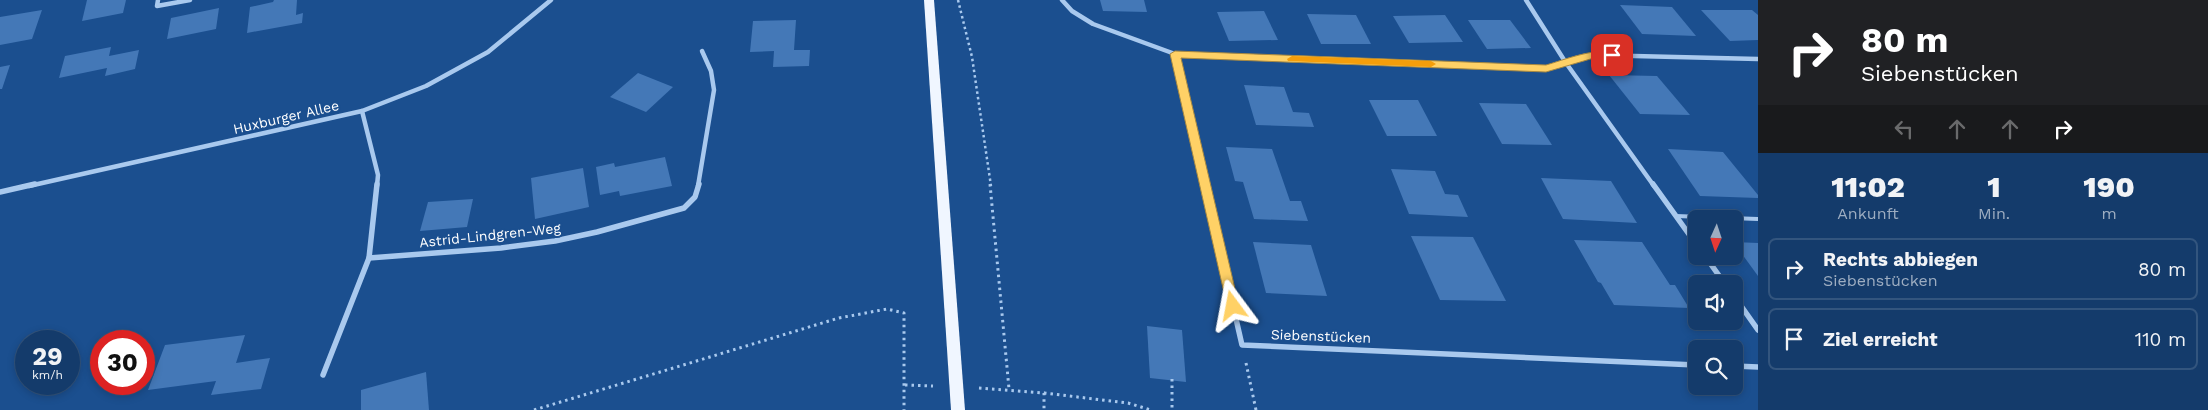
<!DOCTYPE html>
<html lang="de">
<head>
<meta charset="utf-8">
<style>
	:root { --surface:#143b6b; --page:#1d4271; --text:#f1f3f6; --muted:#9dadc1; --line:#33557e }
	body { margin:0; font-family:"Work Sans",sans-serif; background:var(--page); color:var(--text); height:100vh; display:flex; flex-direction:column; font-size:19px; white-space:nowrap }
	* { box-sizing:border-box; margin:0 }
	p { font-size:16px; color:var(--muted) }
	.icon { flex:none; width:28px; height:28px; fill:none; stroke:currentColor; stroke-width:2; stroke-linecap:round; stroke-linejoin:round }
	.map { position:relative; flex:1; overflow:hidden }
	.drawer { display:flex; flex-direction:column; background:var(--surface); width:450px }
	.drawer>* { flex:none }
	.hud { background:#202124; color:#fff; overflow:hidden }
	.needle { width:32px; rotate:183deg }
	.tools { position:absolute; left:1688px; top:210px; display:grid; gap:10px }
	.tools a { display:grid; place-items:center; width:55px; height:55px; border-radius:8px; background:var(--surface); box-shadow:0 2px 8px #0003,0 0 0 1px var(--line); font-size:25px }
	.speed { position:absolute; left:15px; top:330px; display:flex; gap:10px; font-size:25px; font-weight:700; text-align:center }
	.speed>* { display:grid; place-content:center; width:65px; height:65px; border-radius:50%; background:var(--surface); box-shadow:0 2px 8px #0003,0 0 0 1px var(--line); line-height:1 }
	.speed small { font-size:12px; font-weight:400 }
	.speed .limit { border:8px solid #d22; background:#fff; color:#111 }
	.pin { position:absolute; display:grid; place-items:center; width:42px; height:42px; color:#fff; margin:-21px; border-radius:10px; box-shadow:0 2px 8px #0006 }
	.me { position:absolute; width:55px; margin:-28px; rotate:347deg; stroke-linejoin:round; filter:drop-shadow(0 0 4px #0008) }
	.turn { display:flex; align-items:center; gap:18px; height:105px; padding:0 20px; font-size:22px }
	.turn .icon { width:65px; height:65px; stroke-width:2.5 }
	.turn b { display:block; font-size:35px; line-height:42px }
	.lanes { display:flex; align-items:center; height:48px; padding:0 20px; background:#0003; justify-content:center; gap:25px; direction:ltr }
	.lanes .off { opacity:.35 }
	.eta { display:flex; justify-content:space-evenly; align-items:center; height:85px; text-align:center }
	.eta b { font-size:30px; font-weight:800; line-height:35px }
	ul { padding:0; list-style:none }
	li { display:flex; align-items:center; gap:15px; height:62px; margin:0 10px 8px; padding:0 10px; border:2px solid var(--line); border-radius:8px }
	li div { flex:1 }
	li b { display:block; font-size:19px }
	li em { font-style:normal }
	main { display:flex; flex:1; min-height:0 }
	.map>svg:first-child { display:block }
</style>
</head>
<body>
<main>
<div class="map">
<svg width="1758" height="410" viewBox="0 0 1758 410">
	<rect width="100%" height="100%" fill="#1b4f8f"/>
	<!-- building -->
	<g fill="#4478b7">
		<polygon points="87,0 126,0 123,13 82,21"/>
		<polygon points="274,0 297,0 296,15 303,13 302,23 247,33 250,7 273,2"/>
		<polygon points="1100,0 1144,0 1147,12 1103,11"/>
		<polygon points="1620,5 1672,7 1696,36 1642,34"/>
		<polygon points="219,8 216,29 167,39 171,18"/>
		<polygon points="42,10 32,39 0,45 0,17"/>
		<polygon points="1701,10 1752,10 1758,15 1758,40 1730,41"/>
		<polygon points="1264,11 1278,40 1229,41 1217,12"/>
		<polygon points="1307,14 1356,15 1371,44 1321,44"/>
		<polygon points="1445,15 1463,42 1409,43 1393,16"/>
		<polygon points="796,20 794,50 810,50 809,66 773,67 774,51 750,52 753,21"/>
		<polygon points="1468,20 1510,20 1531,48 1487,49"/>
		<polygon points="111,47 109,56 139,50 135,69 105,76 107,68 59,78 65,56"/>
		<polygon points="10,65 2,89 0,89 0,67"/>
		<polygon points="638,73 673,87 646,112 610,97"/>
		<polygon points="1609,75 1657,76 1690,115 1640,114"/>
		<polygon points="1244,85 1284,87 1293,112 1309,113 1314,127 1256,125"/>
		<polygon points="1369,100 1418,100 1437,136 1387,136"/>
		<polygon points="1479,103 1526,104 1552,145 1502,144"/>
		<polygon points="1226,147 1272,149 1290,201 1301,201 1308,221 1254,219 1243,182 1235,181"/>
		<polygon points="1668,149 1723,152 1758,195 1758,198 1700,196"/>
		<polygon points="665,157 672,186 620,196 619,191 600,195 596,167 614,163 615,167"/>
		<polygon points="583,168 589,207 535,219 531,178"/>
		<polygon points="1391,169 1435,171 1445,194 1458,195 1468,217 1409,214"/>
		<polygon points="1541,178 1611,181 1637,223 1563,219"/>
		<polygon points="473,199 467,227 420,231 428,202"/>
		<polygon points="1411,236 1473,237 1506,301 1440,300"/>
		<polygon points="1574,240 1642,242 1670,285 1675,285 1689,308 1614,305 1601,283 1598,282"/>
		<polygon points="1253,242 1311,245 1327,296 1266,293"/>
		<polygon points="1734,242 1758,243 1758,276 1734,243"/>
		<polygon points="1147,326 1182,330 1186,382 1150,378"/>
		<polygon points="245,335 236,363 270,358 261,389 211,395 216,381 148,390 165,345"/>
		<polygon points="426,372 429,410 361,410 361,390"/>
	</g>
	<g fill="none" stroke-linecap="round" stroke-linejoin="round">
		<!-- path-far1 -->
		<polyline stroke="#a9c9ee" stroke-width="2.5" stroke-dasharray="2.5 3" stroke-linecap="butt" points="958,0 972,57 991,186"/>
		<!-- path -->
		<g stroke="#a9c9ee" stroke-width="3" stroke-dasharray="2.5 4" stroke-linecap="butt">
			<polyline points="990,184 1009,389"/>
			<polyline points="1246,363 1256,410"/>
			<polyline points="1172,379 1172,410"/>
			<polyline points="905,385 933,386"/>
			<polyline points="979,388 1044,393 1044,410"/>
			<polyline points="1044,393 1128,403 1151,410"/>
			<polyline points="534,410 839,318 887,309 904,313 904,410"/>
		</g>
		<!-- lane -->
		<polyline stroke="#a9c9ee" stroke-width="4" points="1676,216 1758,219"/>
		<!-- street-far1 -->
		<g stroke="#a9c9ee" stroke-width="4.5">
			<polyline points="158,0 157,6 190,0"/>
			<polyline points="1062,0 1072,11 1093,24 1175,54 1546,69 1593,55 1758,59"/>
			<polyline points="1526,0 1566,63 1654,186"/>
			<polyline points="1175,54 1205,186"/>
			<polyline points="362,111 378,175 377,186"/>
			<polyline points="29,186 362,111 426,86 488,52 551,0"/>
			<polyline points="698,186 714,90 711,71 702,51"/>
		</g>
		<!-- street -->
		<g stroke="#a9c9ee" stroke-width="5.5">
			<polyline points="1205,184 1242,345 1696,365"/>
			<polyline points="1653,184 1696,244"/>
			<polyline points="0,192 35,184"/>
			<polyline points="1705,256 1725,284"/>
			<polyline points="369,258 501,248 555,241 597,232 684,208 695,197 699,184"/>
			<polyline points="1734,296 1758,330"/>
			<polyline points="1734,366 1758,367"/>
			<polyline points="323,375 369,258 377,184"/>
		</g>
		<!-- primary -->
		<polygon fill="#f0f6ff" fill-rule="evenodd" points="924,0 934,0 965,410 951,410"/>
	</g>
	<!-- route -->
	<path fill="#ffd166" stroke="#a68842" d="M1175 51 1546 65C1561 61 1603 44 1616 55L1612 58H1594L1546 72 1181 58 1239 306 1238 310H1229L1227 306 1170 54Z"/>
	<!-- slow -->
	<polygon fill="#f59e0b" points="1292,56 1431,61 1436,64 1431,67 1288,61 1287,59"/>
	<g text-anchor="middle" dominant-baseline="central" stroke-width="4" stroke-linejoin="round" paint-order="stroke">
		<!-- street labels -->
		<g font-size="14" fill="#fff" stroke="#1b4f8f">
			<text transform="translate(286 117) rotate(-13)">Huxburger Allee</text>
			<text transform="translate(490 235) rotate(-6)">Astrid-Lindgren-Weg</text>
			<text transform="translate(1321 336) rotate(2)">Siebenstücken</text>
		</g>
	</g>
</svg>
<div class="tools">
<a><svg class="needle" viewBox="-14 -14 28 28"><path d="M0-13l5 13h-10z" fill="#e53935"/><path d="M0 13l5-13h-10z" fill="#9dadc1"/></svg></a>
<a><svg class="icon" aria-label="sound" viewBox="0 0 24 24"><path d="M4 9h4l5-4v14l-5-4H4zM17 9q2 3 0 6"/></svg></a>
<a><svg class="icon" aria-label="search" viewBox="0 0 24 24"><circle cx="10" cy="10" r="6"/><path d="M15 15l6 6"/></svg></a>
</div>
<div class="speed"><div>29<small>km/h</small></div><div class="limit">30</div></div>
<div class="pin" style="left:1612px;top:55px;background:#d93025"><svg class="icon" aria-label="arrive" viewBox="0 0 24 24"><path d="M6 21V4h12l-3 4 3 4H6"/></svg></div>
<svg class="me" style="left:1233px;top:306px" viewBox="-20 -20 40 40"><path d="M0-17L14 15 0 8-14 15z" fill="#ffd166" stroke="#fff" stroke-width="4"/></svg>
</div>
<section class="drawer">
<div class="hud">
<div class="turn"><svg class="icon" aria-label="right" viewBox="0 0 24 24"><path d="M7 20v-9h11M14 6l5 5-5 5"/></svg><div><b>80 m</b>Siebenstücken</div></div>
<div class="lanes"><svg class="icon off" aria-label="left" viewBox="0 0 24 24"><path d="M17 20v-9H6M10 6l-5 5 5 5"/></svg><svg class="icon off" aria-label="ahead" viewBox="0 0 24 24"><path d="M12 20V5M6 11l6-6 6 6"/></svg><svg class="icon off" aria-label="ahead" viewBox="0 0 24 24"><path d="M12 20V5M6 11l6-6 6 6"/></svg><svg class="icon" aria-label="right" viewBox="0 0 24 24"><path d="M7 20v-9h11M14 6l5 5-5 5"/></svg></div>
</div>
<div class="eta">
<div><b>11:02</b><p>Ankunft</p></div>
<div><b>1</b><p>Min.</p></div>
<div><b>190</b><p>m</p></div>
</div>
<ul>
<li><svg class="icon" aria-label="right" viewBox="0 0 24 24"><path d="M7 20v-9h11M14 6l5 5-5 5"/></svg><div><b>Rechts abbiegen</b><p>Siebenstücken</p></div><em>80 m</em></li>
<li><svg class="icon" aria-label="arrive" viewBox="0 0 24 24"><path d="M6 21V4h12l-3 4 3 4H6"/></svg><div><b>Ziel erreicht</b></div><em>110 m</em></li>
</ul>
</section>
</main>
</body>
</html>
